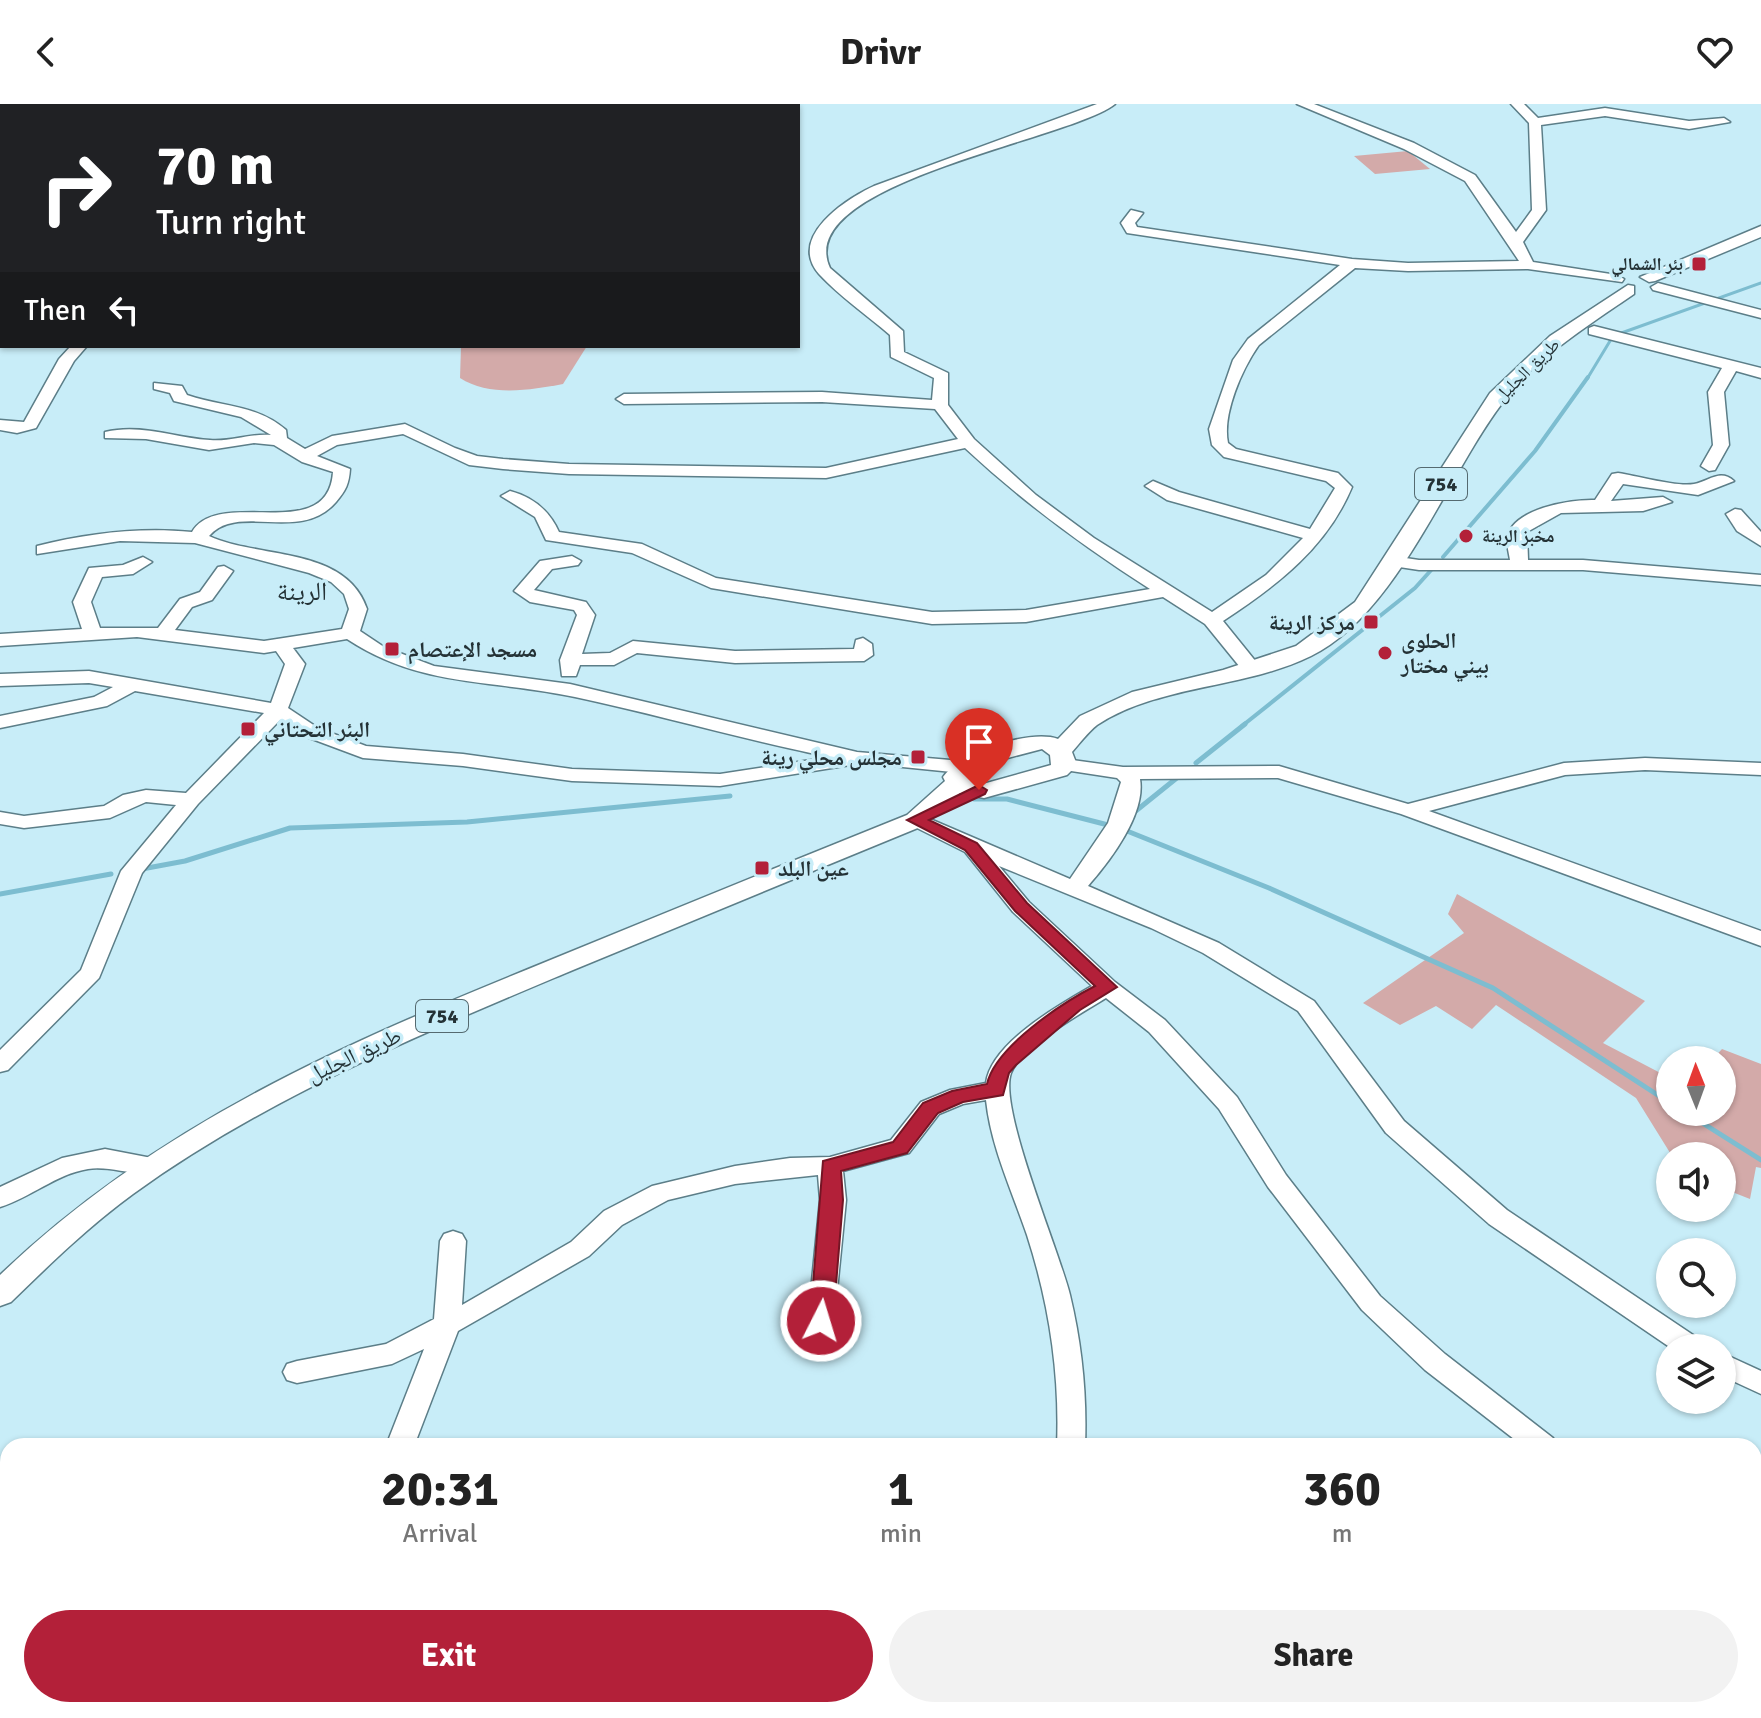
<!DOCTYPE html>
<html lang="en">
<head>
<meta charset="utf-8">
<style>
	:root { --surface:#fff; --page:#f2f2f2; --text:#222; --muted:#767676; --accent:#b32039 }
	body { margin:0; font-family:Signika,"Noto Naskh Arabic",sans-serif; background:var(--page); color:var(--text); height:100vh; display:flex; flex-direction:column; font-size:30px; white-space:nowrap }
	* { box-sizing:border-box; margin:0 }
	p { font-size:26px; color:var(--muted) }
	.icon { flex:none; width:44px; height:44px; fill:none; stroke:currentColor; stroke-width:2; stroke-linecap:round; stroke-linejoin:round }
	.map { position:relative; flex:1; overflow:hidden }
	.details { position:absolute; left:0px; top:1334px; width:1762px; height:280px; display:flex; flex-direction:column; background:var(--surface); border-radius:24px 24px 0 0; box-shadow:0 2px 6px #0004 }
	.details>* { flex:none }
	.banner { position:absolute; left:0px; top:0px; width:800px; height:244px; box-shadow:0 2px 6px #0004; background:#202124; color:#fff; overflow:hidden }
	.needle { width:52px; rotate:359deg }
	.tools { position:absolute; left:1656px; top:942px; display:grid; gap:16px }
	.tools a { display:grid; place-items:center; width:80px; height:80px; border-radius:50%; background:var(--surface); box-shadow:0 2px 6px #0004; font-size:40px }
	.pin { position:absolute; display:grid; place-items:center; width:68px; height:68px; color:#fff; margin:-82px -34px; border-radius:50% 50% 50% 0; rotate:-45deg; box-shadow:0 0 8px #0007 }
	.pin .icon { rotate:45deg }
	.me { position:absolute; width:88px; margin:-44px; rotate:5deg; stroke-linejoin:round; filter:drop-shadow(0 0 6px #0008) }
	.turn { display:flex; align-items:center; gap:28px; height:168px; padding:0 24px; font-size:36px }
	.turn .icon { width:104px; height:104px; stroke-width:2.5 }
	.turn b { display:block; font-size:56px; line-height:68px }
	.then { display:flex; align-items:center; height:76px; padding:0 24px; background:#0003; gap:16px; font-size:30px }
	.eta { display:flex; justify-content:space-evenly; align-items:center; height:136px; text-align:center }
	.eta b { font-size:48px; font-weight:700; line-height:56px }
	.primary-button { display:flex; gap:16px; margin-top:auto; padding:16px 24px }
	.primary-button a { flex:1; height:92px; border-radius:48px; background:var(--accent); color:#fff; font-size:32px; font-weight:700; line-height:92px; text-align:center }
	.primary-button a+a { background:var(--page); color:var(--text) }
	header { display:flex; justify-content:space-between; align-items:center; height:104px; padding:0 24px; background:var(--surface); font-size:36px; font-weight:700 }
	.map>svg:first-child { display:block }
</style>
</head>
<body>
<header><svg class="icon" aria-label="back" viewBox="0 0 24 24"><path d="M15 5l-7 7 7 7"/></svg>Drivr<svg class="icon" aria-label="heart" viewBox="0 0 24 24"><path d="M12 20l-8-8c-3-5 5-10 8-4 3-6 11-1 8 4z"/></svg></header>
<div class="map">
<svg width="1761" height="1614" viewBox="0 0 1761 1614">
	<rect width="100%" height="100%" fill="#c8edf8"/>
	<!-- green -->
	<g fill="#d3aaa9">
		<polygon points="1408,47 1430,65 1375,70 1354,52"/>
		<path d="M461 242H587L563 280C531 286 489 293 460 274Z"/>
		<polygon points="1457,790 1645,897 1603,939 1670,974 1670,1008 1722,1008 1722,956 1712,956 1722,945 1761,960 1761,1064 1756,1063 1750,1095 1722,1084 1722,1052 1672,1052 1636,994 1496,901 1472,925 1436,902 1400,921 1363,899 1464,829 1448,810"/>
	</g>
	<g fill="none" stroke-linecap="round" stroke-linejoin="round">
		<!-- stream-far2 -->
		<polyline stroke="#7dbdd0" stroke-width="3" points="1587,275 1613,232 1761,179"/>
		<!-- stream-far1 -->
		<g stroke="#7dbdd0" stroke-width="4">
			<polyline points="1443,453 1535,347 1588,273"/>
			<polyline points="1242,622 1415,484 1433,464"/>
		</g>
		<!-- stream -->
		<g stroke="#7dbdd0" stroke-width="5">
			<polyline points="1196,659 1245,620"/>
			<polyline points="974,695 1007,695 1112,722"/>
			<polyline points="1132,710 1178,673"/>
			<polyline points="1122,725 1269,784 1493,884 1670,999"/>
			<polyline points="142,765 185,757 290,724 467,718 730,692"/>
			<polyline points="0,790 111,770"/>
			<polyline points="1685,1008 1761,1056"/>
		</g>
		<defs>
			<g id="minor">
				<path d="M1097 0H1115C1070 36 791 79 830 164L903 227 904 248 948 269V301L974 335 1036 391 1094 434 1212 508 1266 471 1303 434 1167 396 1145 382 1153 377 1179 388 1310 425 1335 384 1326 377 1224 353 1212 341 1209 325 1233 256 1248 235 1340 161 1127 129 1121 119 1131 106 1143 109 1135 119 1137 123 1352 155 1408 159 1519 157 1465 77 1404 45 1297 0H1314L1414 39 1475 71 1516 128 1532 106 1529 19 1511 0H1524L1538 14 1605 4 1689 17 1724 14 1730 18 1689 25 1605 12 1541 21 1546 106 1523 138 1533 158 1617 171 1624 175 1622 178 1528 165 1408 167 1355 164 1259 241C1242 265 1222 310 1228 339L1236 345 1338 369 1352 383C1327 443 1278 481 1223 517L1261 564 1251 570 1244 568 1205 520 1163 493 1026 518 932 520 711 484 632 449 546 436 535 413 501 392 510 387C533 393 549 406 559 428L642 440 716 474 932 508 1026 506 1150 485C1083 442 1023 398 965 344L826 374 569 370 503 365 469 361 403 330 337 341 317 352 350 365C349 380 346 386 336 398 300 440 239 398 209 432 259 455 346 442 367 505L360 527 384 543 434 562 570 580 857 648 962 657 972 663 962 669 863 659 720 682 572 677 463 662 363 654 304 632 280 616 198 700 142 769 99 874 8 966 0 968V946L81 866 121 767 176 701 146 698 110 714 24 724 0 720V708L24 712 104 702 123 691 146 686 186 689 264 609 135 587 107 602 0 624V612L94 593 113 583 89 579 0 582V570L89 567 271 599 285 560 276 547 264 549 137 533 0 542V530L82 525 73 498 89 464 123 461 143 453 152 458 133 470 102 473 91 498 100 524H158L180 495 200 488 218 463 224 462 233 467 212 496 192 503 175 526 264 537 342 525 349 505 344 490 331 478 309 469 195 439 120 437 37 450V442C89 429 139 423 192 428 219 382 328 442 333 368L302 358 274 341 254 339 209 346 146 335 105 334V328C141 319 175 334 210 336 231 338 250 329 271 331L241 313 174 297 170 289 154 285V279L182 282 187 291C221 303 256 300 286 326L287 334 305 345 332 332 405 320 455 344 477 352 503 355 569 360 826 364 958 335 935 305 822 298 624 300 616 295 624 290 822 288 932 296 934 274 891 253 890 231C867 211 839 192 819 170 787 133 846 95 874 82ZM347 535C421 584 492 575 575 593 660 611 744 636 830 653L720 670 572 665 463 650 366 642 318 624 288 604 305 560 293 544Z"/>
				<polygon points="1658,179 1761,206 1761,214 1653,186 1651,183"/>
				<rect x="0" y="214" width="2" height="9"/>
				<polygon points="1594,222 1761,264 1761,274 1736,267 1724,288 1729,341 1715,366 1709,367 1701,362 1713,341 1708,288 1722,264 1589,230 1589,224"/>
				<polygon points="71,242 87,242 74,257 36,324 17,329 0,326 0,316 24,318 59,255"/>
				<path d="M1618 369C1638 372 1676 383 1694 380 1708 378 1720 364 1734 377L1698 391 1623 380 1611 397 1663 393 1672 398 1643 407 1561 409 1527 428 1528 456H1583L1761 471V481L1583 466H1419L1386 461 1383 457 1392 452 1419 456H1510C1509 450 1507 442 1507 436 1509 405 1571 395 1595 396L1612 370Z"/>
				<polygon points="1735,405 1741,406 1761,428 1761,442 1737,427 1726,410"/>
				<polygon points="572,452 581,457 578,461 552,465 534,486 586,498 595,511 582,550 610,549 633,537 735,547 854,545 856,536 863,534 872,540 873,551 864,557 735,559 637,549 614,561 580,561 576,572 562,572 560,556 577,511 574,506 530,498 514,487 540,457"/>
				<path d="M1645 654 1761 659V671L1645 666 1565 671 1429 707 1761 827V842L1401 710 1278 674 1140 675C1146 710 1110 757 1088 782L1219 839 1314 897 1404 1017 1507 1106 1702 1237 1706 1244H1671L1489 1120 1386 1029 1298 907 1203 849 1151 824 999 762 1029 798 1115 878 1165 916 1237 993 1286 1071 1380 1192 1445 1250 1553 1334 1557 1342H1523L1425 1266 1362 1206 1268 1083 1219 1005 1149 928 1106 894C1083 908 1020 944 1011 969 998 1004 1059 1146 1070 1191 1082 1241 1087 1291 1085 1342H1057C1060 1270 1049 1199 1027 1131 1012 1087 991 1043 986 996L963 1000 939 1010 909 1049 843 1067 846 1096 834 1217 831 1224 821 1227 811 1224 808 1217 820 1096 818 1071 735 1080 668 1096 622 1121 589 1152 458 1227 414 1342H386L424 1245 392 1260 297 1279 287 1276 283 1268 287 1260 297 1257 386 1240 434 1215 440 1137 444 1130 453 1127 462 1130 466 1137 462 1201 571 1138 604 1107 652 1082 735 1062 790 1054 830 1053 891 1036 921 998 950 986 986 979C991 939 1059 901 1092 882L1013 808 965 748 909 720 906 716 909 712H923L1070 775 1108 719 1121 678 1117 674 1058 665 1055 661 1065 655 1123 663 1279 662 1408 700 1564 659Z"/>
				<path d="M105 1045 157 1055 161 1061 157 1067C136 1074 111 1061 88 1065 56 1070 30 1094 0 1103V1083L62 1054Z"/>
				<polygon points="1722,1249 1761,1267 1761,1290 1722,1272"/>
				<polygon points="1754,1486 1761,1488 1761,1517 1754,1515"/>
				<polygon points="1761,1572 1761,1600 1754,1602 1754,1574"/>
				<polygon points="372,1606 415,1606 411,1614 368,1614"/>
				<rect x="805" y="1606" width="32" height="8"/>
				<polygon points="1075,1606 1107,1606 1108,1614 1076,1614"/>
				<polygon points="1632,1606 1701,1606 1697,1614 1628,1614"/>
			</g>
			<g id="major">
				<polygon points="1761,122 1761,133 1655,177 1649,178 1640,173"/>
				<path d="M1628 181 1634 182V190C1589 221 1537 253 1503 298 1446 373 1397 510 1311 552 1244 585 1160 580 1097 621 1088 628 1080 639 1072 648L1077 661 1067 671 984 694 960 689 925 721C807 769 690 818 573 866 421 930 267 993 133 1090 89 1122 50 1160 11 1198L0 1202V1171C160 1018 346 939 548 857 668 808 787 759 907 711L945 677 943 673C960 648 1030 625 1058 635L1080 612 1132 588 1223 566 1296 542 1355 498 1490 289 1550 232ZM1042 645 1050 651 1051 661 983 680 967 673 1004 655Z"/>
			</g>
		</defs>
		<!-- minor casing -->
		<use href="#minor" stroke="#5c7e88" stroke-width="3"/>
		<!-- major casing -->
		<use href="#major" stroke="#5c7e88" stroke-width="3"/>
		<!-- minor -->
		<use href="#minor" fill="#fff" fill-rule="evenodd"/>
		<!-- major -->
		<use href="#major" fill="#fff" fill-rule="evenodd"/>
	</g>
	<!-- route -->
	<path fill="#b32039" stroke="#741525" stroke-width="2" d="M979 681 987 686 985 690 929 716 977 739 1027 799 1117 883 1080 906 1016 961 1009 969 1003 991 963 998 938 1009 907 1049 841 1067 843 1096 833 1217 829 1223H814L810 1217 823 1057 893 1038 923 999 952 987 987 980C995 943 1062 899 1095 882L1015 807 965 746 907 716Z"/>
	<!-- markers -->
	<g fill="#b32039" stroke="#c8edf8" stroke-width="3">
		<rect x="1691" y="152" width="16" height="16" rx="4"/>
		<circle cx="1466" cy="432" r="8"/>
		<rect x="1363" y="510" width="16" height="16" rx="4"/>
		<rect x="384" y="537" width="16" height="16" rx="4"/>
		<circle cx="1385" cy="549" r="8"/>
		<rect x="240" y="617" width="16" height="16" rx="4"/>
		<rect x="910" y="645" width="16" height="16" rx="4"/>
		<rect x="754" y="756" width="16" height="16" rx="4"/>
	</g>
	<g text-anchor="middle" dominant-baseline="central" stroke-width="7" stroke-linejoin="round" paint-order="stroke">
		<!-- far-poi labels -->
		<g font-size="18" font-weight="bold" fill="#243236" stroke="#c8edf8" text-anchor="end">
			<text x="1683" y="160">بئر الشمالي</text>
			<text x="1482" y="432" text-anchor="start">مخبز الرينة</text>
		</g>
		<!-- far-street labels -->
		<g font-size="18" fill="#243236" stroke="#c8edf8">
			<text transform="translate(1527 266) rotate(-44)">طريق الجليل</text>
		</g>
		<!-- shield labels -->
		<g fill="#c8edf8" stroke="#556a70" stroke-width="2">
			<rect x="1415" y="364" width="52" height="32" rx="6"/>
			<rect x="416" y="896" width="52" height="32" rx="6"/>
		</g>
		<g font-size="20" font-weight="bold" fill="#243236">
			<text x="1441" y="380">754</text>
			<text x="442" y="912">754</text>
		</g>
		<!-- poi labels -->
		<g font-size="22" font-weight="bold" fill="#243236" stroke="#c8edf8" text-anchor="start">
			<text x="1355" y="518" text-anchor="end">مركز الرينة</text>
			<text x="1401" y="536">الحلوى<tspan x="1401" dy="25">بيني مختار</tspan></text>
			<text x="408" y="545">مسجد الإعتصام</text>
			<text x="264" y="625">البئر التحتاني</text>
			<text x="902" y="653" text-anchor="end">مجلس محلي رينة</text>
			<text x="778" y="764">عين البلد</text>
		</g>
		<!-- street labels -->
		<g font-size="22" fill="#243236" stroke="#c8edf8">
			<text transform="translate(354 951) rotate(-25)">طريق الجليل</text>
		</g>
		<!-- quarter labels -->
		<g font-size="26" fill="#243236" stroke="#c8edf8">
			<text x="302" y="488">الرينة</text>
		</g>
	</g>
</svg>
<div class="tools">
<a><svg class="needle" viewBox="-14 -14 28 28"><path d="M0-13l5 13h-10z" fill="#e53935"/><path d="M0 13l5-13h-10z" fill="#767676"/></svg></a>
<a><svg class="icon" aria-label="sound" viewBox="0 0 24 24"><path d="M4 9h4l5-4v14l-5-4H4zM17 9q2 3 0 6"/></svg></a>
<a><svg class="icon" aria-label="search" viewBox="0 0 24 24"><circle cx="10" cy="10" r="6"/><path d="M15 15l6 6"/></svg></a>
<a><svg class="icon" aria-label="layers" viewBox="0 0 24 24"><path d="M12 4l9 5-9 5-9-5zM3 14l9 5 9-5"/></svg></a>
</div>
<div class="pin" style="left:979px;top:686px;background:#d93025"><svg class="icon" aria-label="arrive" viewBox="0 0 24 24"><path d="M6 21V4h12l-3 4 3 4H6"/></svg></div>
<svg class="me" style="left:821px;top:1217px" viewBox="-20 -20 40 40"><circle r="17" fill="#b32039" stroke="#fff" stroke-width="3"/><path d="M0-11L8 9 0 5-8 9z" fill="#fff"/></svg>
<div class="banner">
<div class="turn"><svg class="icon" aria-label="right" viewBox="0 0 24 24"><path d="M7 20v-9h11M14 6l5 5-5 5"/></svg><div><b>70 m</b>Turn right</div></div>
<div class="then">Then<svg class="icon" aria-label="left" viewBox="0 0 24 24"><path d="M17 20v-9H6M10 6l-5 5 5 5"/></svg></div>
</div>
<section class="details">
<div class="eta">
<div><b>20:31</b><p>Arrival</p></div>
<div><b>1</b><p>min</p></div>
<div><b>360</b><p>m</p></div>
</div>
<div class="primary-button"><a>Exit</a><a>Share</a></div>
</section>
</div>
</body>
</html>
